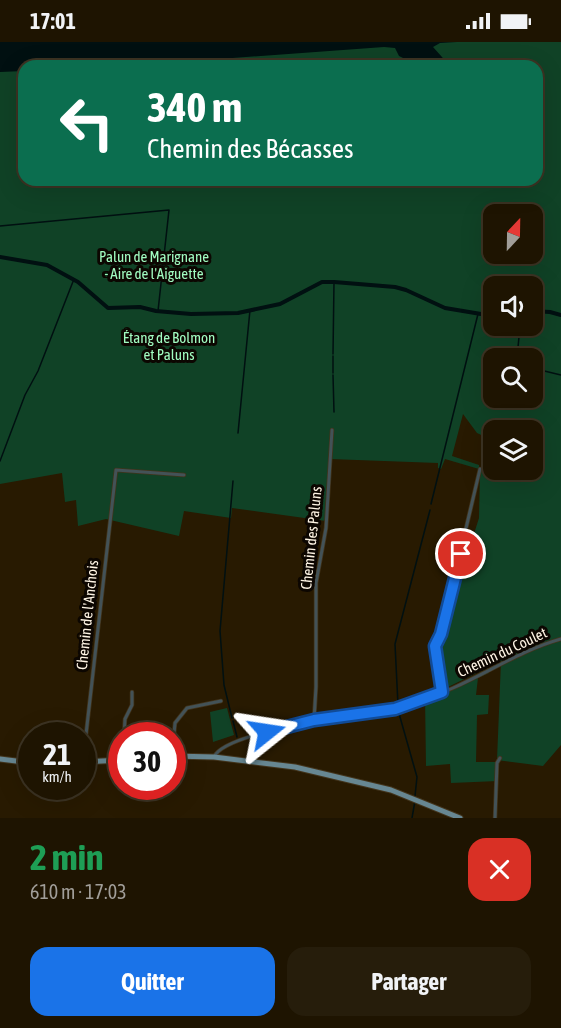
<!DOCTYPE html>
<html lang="fr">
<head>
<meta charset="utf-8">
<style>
	:root { --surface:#1e1401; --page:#261d0b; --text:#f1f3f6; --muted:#a19e99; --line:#3c3323; --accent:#1a73e8 }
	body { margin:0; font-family:"Asap Condensed",sans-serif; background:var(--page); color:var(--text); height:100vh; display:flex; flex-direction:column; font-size:22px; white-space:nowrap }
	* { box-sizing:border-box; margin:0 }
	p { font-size:20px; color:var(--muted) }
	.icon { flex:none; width:33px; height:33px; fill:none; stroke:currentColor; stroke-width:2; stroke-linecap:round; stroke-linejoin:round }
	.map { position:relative; height:776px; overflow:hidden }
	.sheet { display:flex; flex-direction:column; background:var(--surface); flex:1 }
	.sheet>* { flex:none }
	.hud { position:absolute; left:18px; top:18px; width:525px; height:126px; border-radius:18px; box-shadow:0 6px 24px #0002,0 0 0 2px var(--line); background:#0b6e4f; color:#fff; overflow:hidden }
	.needle { width:39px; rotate:22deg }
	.fabs { position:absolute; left:483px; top:162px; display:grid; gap:12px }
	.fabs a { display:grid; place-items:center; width:60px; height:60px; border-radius:12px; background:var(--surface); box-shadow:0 6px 24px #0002,0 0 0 2px var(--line); font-size:30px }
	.speed { position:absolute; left:18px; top:680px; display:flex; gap:12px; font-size:30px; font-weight:700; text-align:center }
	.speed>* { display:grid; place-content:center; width:78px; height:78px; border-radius:50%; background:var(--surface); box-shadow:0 6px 24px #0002,0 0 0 2px var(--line); line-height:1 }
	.speed small { font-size:15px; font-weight:400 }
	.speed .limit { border:9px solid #d22; background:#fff; color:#111 }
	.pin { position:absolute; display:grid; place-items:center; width:51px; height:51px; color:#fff; margin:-26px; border:3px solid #fff; border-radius:50%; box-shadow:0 2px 6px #0007 }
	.me { position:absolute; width:66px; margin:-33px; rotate:75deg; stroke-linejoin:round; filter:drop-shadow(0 0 4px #0008) }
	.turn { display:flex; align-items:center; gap:21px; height:126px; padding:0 30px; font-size:27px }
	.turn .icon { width:78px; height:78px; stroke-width:2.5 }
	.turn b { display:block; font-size:42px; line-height:51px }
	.round { display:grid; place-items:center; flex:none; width:63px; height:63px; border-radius:18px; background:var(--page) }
	.head { display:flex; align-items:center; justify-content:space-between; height:102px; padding:0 30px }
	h1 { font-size:36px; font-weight:700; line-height:45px; color:#1e9e55 }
	.button { display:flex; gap:12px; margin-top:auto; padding:12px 30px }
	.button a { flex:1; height:69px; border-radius:18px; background:var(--accent); color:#fff; font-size:24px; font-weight:700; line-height:69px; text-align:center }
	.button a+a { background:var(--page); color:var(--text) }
	.status { display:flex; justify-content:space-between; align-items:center; height:42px; padding:0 30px; background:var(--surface); direction:ltr }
	.status svg { height:16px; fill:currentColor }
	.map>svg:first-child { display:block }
</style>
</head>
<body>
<div class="status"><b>17:01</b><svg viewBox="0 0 49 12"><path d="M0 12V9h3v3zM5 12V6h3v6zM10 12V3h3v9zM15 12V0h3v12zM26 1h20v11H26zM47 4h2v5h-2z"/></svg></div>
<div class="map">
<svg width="561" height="776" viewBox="0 0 561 776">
	<rect width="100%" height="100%" fill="#281a01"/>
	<!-- green -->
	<g fill="#104226" fill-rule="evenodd">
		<path d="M0 0H561V703L543 724 497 718 501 619 446 646 434 601 454 555 479 476 480 430 492 398 477 391 463 372 452 414 479 423V427L445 417 441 427 438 426V421L330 417 326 479 232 466 231 476 184 469 179 494 106 477 78 484 76 458 65 460 62 431 0 442ZM24 24H537V138H24ZM494 172H532V212H494ZM494 244H532V284H494ZM494 316H532V356H494ZM494 388H532V428H494Z"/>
		<polygon points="489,626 489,631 478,636 476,653 489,653 488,672 477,673 476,720 499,720 498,739 451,741 450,722 426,724 425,654 450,646"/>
		<polygon points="227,666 234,693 213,700 210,670"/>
	</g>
	<!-- water -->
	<polygon fill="#011011" points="0,0 457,0 440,1 433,5 450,24 406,24 403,16 399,14 395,6 384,5 151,22 145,24 24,24 24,29 0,30"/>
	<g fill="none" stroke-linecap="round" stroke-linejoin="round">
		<!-- stream -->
		<g stroke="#011011" stroke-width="1.5">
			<polyline points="0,184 169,168 158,269"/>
			<polyline points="333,312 334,240"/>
			<polyline points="333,314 333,331"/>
			<polyline points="517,316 520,284"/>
			<polyline points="532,326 561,333"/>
			<polyline points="333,333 334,370"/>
			<polyline points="238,391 250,268"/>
			<polyline points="0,419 25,353 38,329 74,237"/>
			<polyline points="431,462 478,272"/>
			<polyline points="398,663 395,602 430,468"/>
			<polyline points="398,668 417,735 415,754"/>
			<polyline points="232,676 224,643 220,589 233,439"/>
			<polyline points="233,679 237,695"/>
			<polyline points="412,776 415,759"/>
		</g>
		<!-- canal -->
		<g stroke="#011011" stroke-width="4">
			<polyline points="0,215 47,223 78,240 108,266 140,265 156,269 191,272 238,271 280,262 322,240 334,240 395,245 406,248 445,266 481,272 494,271"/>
			<polyline points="532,269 550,270 561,273"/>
		</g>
		<defs>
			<g id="street">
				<polyline points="442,650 435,606 441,592 480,427"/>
				<polyline points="314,678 316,645 316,541 326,486 332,388"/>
				<polyline points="124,693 125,677 132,663 132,650"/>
				<polyline points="170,693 174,692 175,681 187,666 221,659"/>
				<path d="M214 715C224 691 346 674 374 670 401 666 428 657 453 646 489 630 522 608 561 597"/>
				<polyline points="83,719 116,428 184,433"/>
				<polyline points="495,776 497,721 500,716"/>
			</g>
			<g id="primary">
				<polyline points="172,714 214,715 295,725 391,748 460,776"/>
				<polyline points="0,717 32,721"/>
				<polyline points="82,720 122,718"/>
			</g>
		</defs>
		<!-- street casing -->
		<use href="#street" stroke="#42341c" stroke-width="4.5"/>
		<!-- primary casing -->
		<use href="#primary" stroke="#42341c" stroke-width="7"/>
		<!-- street -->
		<use href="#street" stroke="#435257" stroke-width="3"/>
		<!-- primary -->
		<use href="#primary" stroke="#678792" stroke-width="5"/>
	</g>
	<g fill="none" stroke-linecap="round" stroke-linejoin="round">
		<defs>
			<polyline id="route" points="267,690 314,678 395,667 442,650 435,604 441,592 461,512"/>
		</defs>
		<!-- route casing -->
		<use href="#route" stroke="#114b97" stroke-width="15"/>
		<!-- route -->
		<use href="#route" stroke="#1a73e8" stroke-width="10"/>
	</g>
	<g text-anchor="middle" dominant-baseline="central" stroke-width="6" stroke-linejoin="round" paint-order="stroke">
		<!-- park labels -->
		<g font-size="15" fill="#a1fcc1" stroke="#0c0601">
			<text x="154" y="214">Palun de Marignane<tspan x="154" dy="17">- Aire de l'Aiguette</tspan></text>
			<text x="169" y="295">Étang de Bolmon<tspan x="169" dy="17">et Paluns</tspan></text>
		</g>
		<!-- street labels -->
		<g font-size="15" fill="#fef4e4" stroke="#0c0601">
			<text transform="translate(311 496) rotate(-84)">Chemin des Paluns</text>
			<text transform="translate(87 573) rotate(-84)">Chemin de l'Anchois</text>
			<text transform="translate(502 610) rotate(-25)">Chemin du Coulet</text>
		</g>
	</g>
</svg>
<div class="fabs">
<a><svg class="needle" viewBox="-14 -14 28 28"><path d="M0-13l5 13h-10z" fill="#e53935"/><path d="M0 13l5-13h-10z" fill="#a19e99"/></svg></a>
<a><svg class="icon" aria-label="sound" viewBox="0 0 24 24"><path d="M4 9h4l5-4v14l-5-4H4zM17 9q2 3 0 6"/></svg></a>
<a><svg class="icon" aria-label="search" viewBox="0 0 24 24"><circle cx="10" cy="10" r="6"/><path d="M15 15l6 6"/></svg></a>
<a><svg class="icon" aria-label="layers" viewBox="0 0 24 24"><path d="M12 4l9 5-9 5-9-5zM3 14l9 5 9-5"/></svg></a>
</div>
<div class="speed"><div>21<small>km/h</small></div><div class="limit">30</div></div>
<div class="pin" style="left:461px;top:512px;background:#d93025"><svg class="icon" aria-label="arrive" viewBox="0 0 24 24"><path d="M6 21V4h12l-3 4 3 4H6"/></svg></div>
<svg class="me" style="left:267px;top:690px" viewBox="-20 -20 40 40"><path d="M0-17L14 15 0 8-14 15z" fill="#1a73e8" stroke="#fff" stroke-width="4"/></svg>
<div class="hud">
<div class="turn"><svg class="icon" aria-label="left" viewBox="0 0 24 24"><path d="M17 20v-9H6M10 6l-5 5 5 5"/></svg><div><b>340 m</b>Chemin des Bécasses</div></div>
</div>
</div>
<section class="sheet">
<div class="head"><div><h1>2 min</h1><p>610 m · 17:03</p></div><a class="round" style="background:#d93025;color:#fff"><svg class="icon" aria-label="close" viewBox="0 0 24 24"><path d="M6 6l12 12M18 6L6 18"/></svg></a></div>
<div class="button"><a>Quitter</a><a>Partager</a></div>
</section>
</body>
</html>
